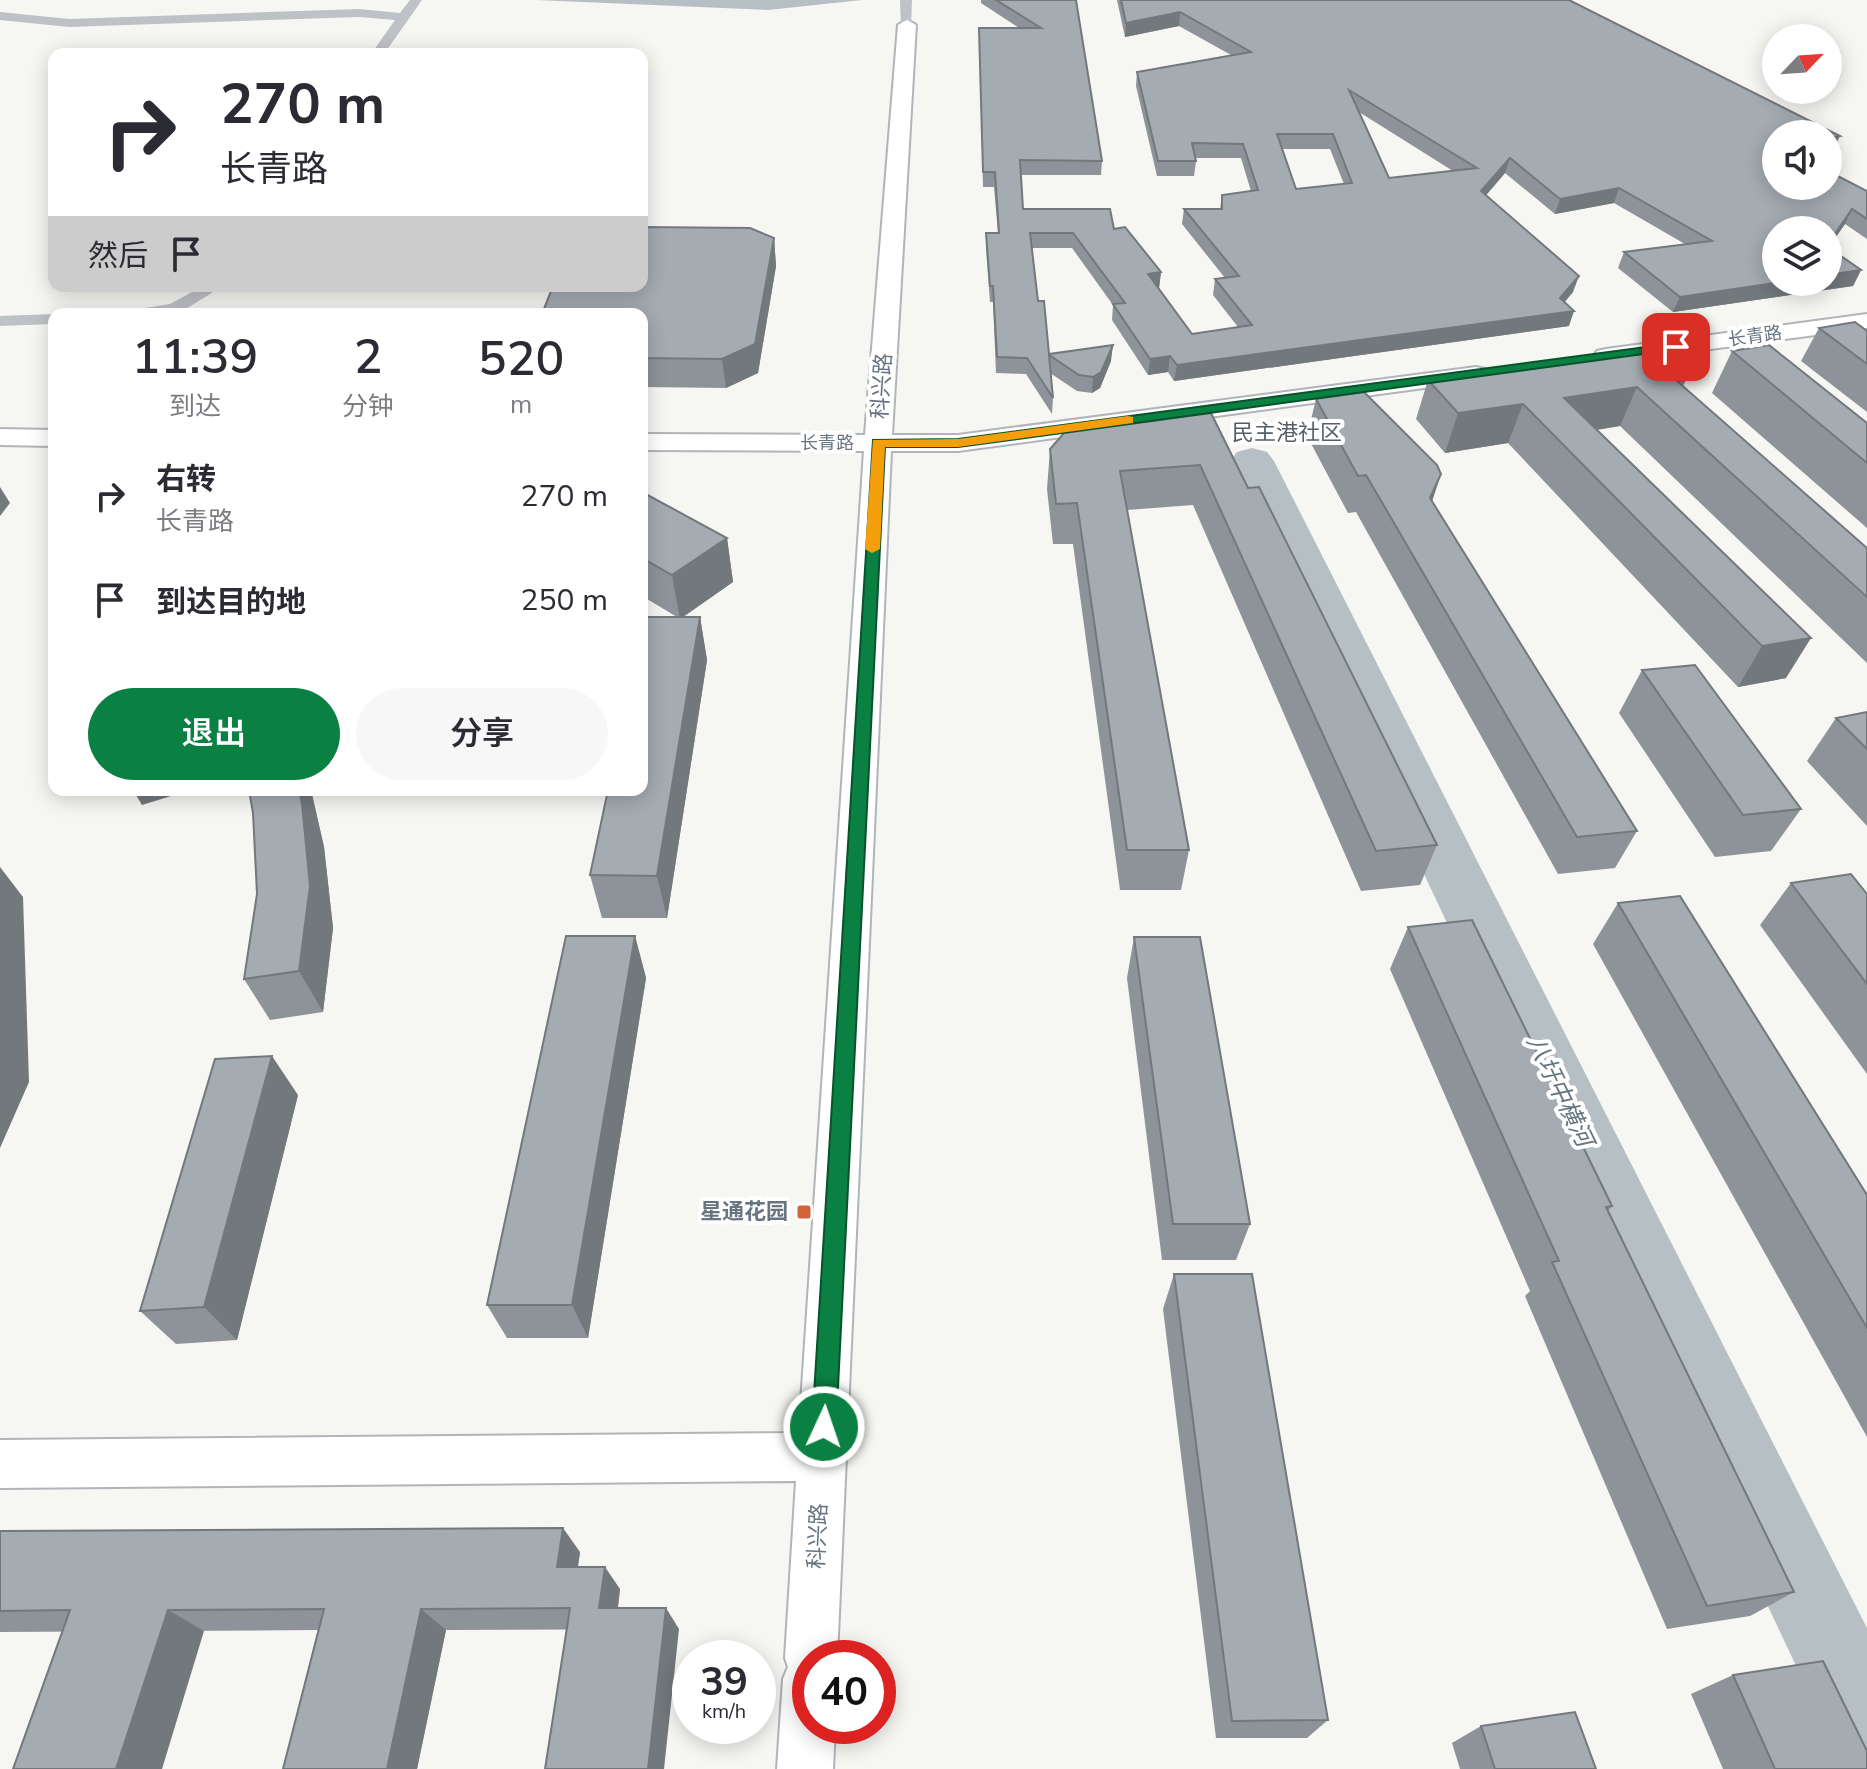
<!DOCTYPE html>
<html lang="zh">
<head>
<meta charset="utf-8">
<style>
	:root { --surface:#fff; --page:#f7f7f7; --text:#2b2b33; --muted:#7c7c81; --accent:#0b8043 }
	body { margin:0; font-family:"Nunito Sans","Noto Sans SC",sans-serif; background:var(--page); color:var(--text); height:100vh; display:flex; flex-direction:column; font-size:30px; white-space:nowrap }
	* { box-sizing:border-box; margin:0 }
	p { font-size:26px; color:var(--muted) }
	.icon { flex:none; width:44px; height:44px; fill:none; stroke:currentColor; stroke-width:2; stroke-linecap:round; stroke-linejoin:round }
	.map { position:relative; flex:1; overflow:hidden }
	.drawer { position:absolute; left:48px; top:308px; width:600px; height:488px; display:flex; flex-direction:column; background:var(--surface); border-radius:16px; box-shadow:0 4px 20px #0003 }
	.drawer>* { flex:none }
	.hud { position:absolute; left:48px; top:48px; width:600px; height:244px; border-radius:16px; box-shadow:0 4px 20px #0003; background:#fff; color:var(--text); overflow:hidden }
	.needle { width:52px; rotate:65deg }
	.fabs { position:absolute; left:1762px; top:24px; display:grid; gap:16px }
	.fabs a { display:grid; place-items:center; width:80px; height:80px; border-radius:50%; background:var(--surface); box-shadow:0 4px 20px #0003; font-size:40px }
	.speed { position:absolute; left:672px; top:1640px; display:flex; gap:16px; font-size:40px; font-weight:700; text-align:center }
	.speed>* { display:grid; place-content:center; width:104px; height:104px; border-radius:50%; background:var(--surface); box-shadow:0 4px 20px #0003; line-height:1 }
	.speed small { font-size:20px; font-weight:400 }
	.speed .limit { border:12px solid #d22; background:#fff; color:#111 }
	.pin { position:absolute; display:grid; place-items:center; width:68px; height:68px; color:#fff; margin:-34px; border-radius:16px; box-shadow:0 4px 12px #0006 }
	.me { position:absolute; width:88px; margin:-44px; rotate:3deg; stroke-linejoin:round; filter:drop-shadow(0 0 6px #0008) }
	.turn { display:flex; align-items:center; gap:28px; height:168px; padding:0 40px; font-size:36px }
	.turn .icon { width:104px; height:104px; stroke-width:2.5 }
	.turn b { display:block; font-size:56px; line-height:68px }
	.then { display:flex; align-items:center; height:76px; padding:0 40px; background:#0003; gap:16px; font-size:30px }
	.eta { display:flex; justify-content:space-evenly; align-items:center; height:136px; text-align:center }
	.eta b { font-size:48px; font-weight:600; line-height:56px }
	.action { display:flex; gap:16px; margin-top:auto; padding:16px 40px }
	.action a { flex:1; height:92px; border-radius:48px; background:var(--accent); color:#fff; font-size:32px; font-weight:600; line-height:92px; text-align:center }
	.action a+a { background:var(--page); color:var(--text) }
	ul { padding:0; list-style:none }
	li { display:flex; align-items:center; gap:24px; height:104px; padding:0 40px }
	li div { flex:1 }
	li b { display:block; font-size:30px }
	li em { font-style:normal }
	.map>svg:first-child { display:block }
</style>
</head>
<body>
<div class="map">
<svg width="1867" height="1769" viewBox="0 0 1867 1769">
	<rect width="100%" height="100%" fill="#f6f6f3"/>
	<!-- water -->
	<polygon fill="#b6bfc4" points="536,0 862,0 768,10"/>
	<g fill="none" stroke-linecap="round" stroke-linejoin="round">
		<!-- river -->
		<polygon fill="#b6bfc4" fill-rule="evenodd" points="1252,448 1267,452 1274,461 1867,1628 1867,1764 1836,1751 1230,461 1237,452"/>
		<defs>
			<g id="secondary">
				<polygon points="907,20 916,25 892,435 958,435 1476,367 1485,369 1488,374 1485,379 1476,381 958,451 891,451 837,1658 810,1658 810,1726 835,1726 833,1769 777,1769 783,1679 788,1667 785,1658 796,1481 0,1488 0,1440 799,1433 864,451 642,450 642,434 865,435 898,25"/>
				<polygon points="1867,314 1867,328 1606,363 1597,361 1594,356 1597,351 1606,349"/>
				<polygon points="0,429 54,430 54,446 0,445"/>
			</g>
		</defs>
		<!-- secondary casing -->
		<use href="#secondary" stroke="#b0b5b9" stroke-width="4"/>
		<!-- street -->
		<g fill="#bec1c5" fill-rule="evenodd">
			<polygon points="410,0 422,0 384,54 371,54 395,20 359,17 69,27 0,20 0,12 69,19 359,9 400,13"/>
			<polygon points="900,0 912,0 911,28 901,25"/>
			<polygon points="203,286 223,286 181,312 130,314 133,310 170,304"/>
			<polygon points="54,314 54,324 0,326 0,316"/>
		</g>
		<!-- secondary -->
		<use href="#secondary" fill="#fff" fill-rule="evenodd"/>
	</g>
	<!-- wall -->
	<g fill="#8d9398" fill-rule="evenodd">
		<path d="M981 0H1076L1102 161 1101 175H1021L1023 209 1114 229 1161 272 1159 288 1192 334 1238 327 1213 295 1215 279 1225 278 1182 224 1184 209H1220L1222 195 1251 191 1241 158H1195L1196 161 1194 176H1157L1136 86 1137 72 1231 55 1179 26 1125 37 1117 0H1569L1833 150 1776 134V186L1867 191V239L1845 224 1828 248 1861 270 1853 286 1673 312 1618 268 1624 252 1685 244 1614 203 1555 214 1505 173 1486 195 1573 292 1565 302 1569 326 1174 381 1168 372 1148 375 1112 320 1113 305 1072 248H1031L1038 301 1049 354 1111 361 1100 388 1092 393 1077 391 1050 373 1053 398 1052 414 1026 374 996 373 993 302H990L986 248V233H998L994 187H983L979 28H1019L981 3ZM1359 112 1453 171 1389 178ZM1282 149H1330L1344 184 1296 189Z"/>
		<polygon points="774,238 776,266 758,373 726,388 642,387 642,314"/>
		<polygon points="1819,328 1867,331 1867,412 1801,361"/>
		<polygon points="1732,351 1867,423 1867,528 1712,393"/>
		<polygon points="1428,380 1686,380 1683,386 1867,548 1867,663 1620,426 1597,430 1786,678 1738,687 1508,443 1445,453 1416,419"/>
		<polygon points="1316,399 1432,502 1637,831 1615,868 1558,874 1356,512 1348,513 1307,436"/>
		<polygon points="1211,413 1248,488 1437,845 1420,885 1361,891 1193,505 1127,510 1189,850 1181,890 1120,890 1073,544 1053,544 1047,489 1050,449"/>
		<polygon points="642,492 727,538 733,582 683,617 700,617 707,660 667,918 602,918 590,875 677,617 642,596"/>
		<polygon points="1642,670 1801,809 1771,851 1715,857 1619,713"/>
		<polygon points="1867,712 1867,826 1807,761 1836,718"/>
		<polygon points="249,790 311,790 324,847 333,928 323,1012 270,1020 244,979 257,894 253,813"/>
		<polygon points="1791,883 1867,894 1867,1074 1760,925"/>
		<polygon points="1618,903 1867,1195 1867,1437 1593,944"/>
		<polygon points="1408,927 1612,1206 1608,1211 1794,1592 1750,1616 1667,1629 1525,1296 1530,1291 1390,969"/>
		<polygon points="635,936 646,978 588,1338 507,1338 487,1305"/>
		<polygon points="1134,937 1250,1224 1236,1260 1162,1260 1127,978"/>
		<polygon points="298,1095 237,1340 176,1344 140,1311"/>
		<polygon points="1174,1274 1328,1720 1307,1738 1216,1738 1163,1309"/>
		<polygon points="0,1531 580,1552 578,1567 620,1589 618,1608 679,1629 446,1630 417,1769 283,1769 318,1630 0,1632"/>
		<polygon points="1733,1675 1867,1769 1723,1769 1691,1694"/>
		<polygon points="1481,1726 1596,1769 1460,1769 1452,1743"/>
	</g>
	<!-- shaded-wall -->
	<g fill="#73787c">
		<polygon points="1180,12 1179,26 1125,37 1126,23"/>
		<polygon points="1840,136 1833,150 1828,151 1828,138"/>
		<polygon points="1510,158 1505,173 1477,206 1481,191"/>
		<polygon points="1619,188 1614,203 1555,214 1560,199"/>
		<polygon points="1852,209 1845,224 1828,248 1828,244"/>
		<polygon points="774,238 776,266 758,373 726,388 722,359"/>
		<polygon points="1861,270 1853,286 1673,312 1680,297 1781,282 1828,282 1828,275"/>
		<polygon points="1161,272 1159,288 1148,274"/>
		<polygon points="1579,276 1573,292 1554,313 1560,298"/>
		<polygon points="1574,311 1569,326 1174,381 1177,365"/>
		<polygon points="1113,345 1111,361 1100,388 1092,393 1093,377"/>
		<polygon points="1170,356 1168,372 1148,375 1150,359"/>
		<polygon points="1637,387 1620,426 1555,436 1564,398"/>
		<polygon points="1523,404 1508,443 1445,453 1458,413"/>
		<polygon points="1441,474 1429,511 1430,498"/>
		<polygon points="0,487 10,503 0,516"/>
		<polygon points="727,538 733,582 680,619 672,575"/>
		<polygon points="700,617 707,660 667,918 657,876"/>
		<polygon points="1811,638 1786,678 1738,687 1762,646"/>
		<polygon points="133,790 184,790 184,792 142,805"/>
		<polygon points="299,790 311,790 324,847 333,928 323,1012 299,971"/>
		<polygon points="0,867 23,897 29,1082 0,1148"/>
		<polygon points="635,936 646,978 588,1338 572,1305"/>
		<polygon points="272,1056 298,1095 237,1340 204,1307"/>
		<polygon points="563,1528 580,1552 574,1590 557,1567"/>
		<polygon points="605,1567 620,1589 615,1629 599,1608"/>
		<polygon points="666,1608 679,1629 664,1769 648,1769"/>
		<polygon points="421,1609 446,1630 417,1769 387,1769"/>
		<polygon points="168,1610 204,1631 162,1769 116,1769"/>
	</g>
	<!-- building -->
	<g fill="#a4abb1" stroke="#73787c" stroke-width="2" fill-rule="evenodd">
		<path d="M996 0H1076L1102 161 1020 160 1023 209H1110L1114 229 1125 227 1161 272 1148 274 1192 334 1252 325 1215 279 1239 276 1184 209H1222V195L1258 190 1243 144 1192 143 1196 161H1158L1137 72 1251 52 1180 12 1126 23 1121 0H1569L1840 136 1828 138V134H1776V186H1828V171L1867 191V219L1852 209 1828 244V230H1776V282H1781L1680 297 1624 252 1712 241 1619 188 1560 199 1510 158 1481 191 1579 276 1560 298 1574 311 1177 365 1170 356 1150 359 1113 304 1125 303 1073 233H1030L1038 301H1044L1049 354 1113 345 1101 372 1093 377 1079 375 1049 355 1053 398 1027 358 997 357 993 286H990L986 233H999L995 172H983L979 28H1041ZM1349 90 1477 168 1389 178ZM1277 134H1333L1352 183 1296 189Z"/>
		<polygon points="642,227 750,228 774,238 755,344 722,359 642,358 642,314 542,314 553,286 642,286"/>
		<polygon points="1828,247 1861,270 1828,275"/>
		<polygon points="1855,322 1867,331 1867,364 1819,328"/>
		<polygon points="1769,345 1867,423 1867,463 1732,351"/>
		<polygon points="1651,349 1686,380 1677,381 1867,548 1867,597 1637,387 1564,398 1811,638 1762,646 1523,404 1458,413 1428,380"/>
		<polygon points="1364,392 1437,465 1441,474 1430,498 1637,831 1577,837 1366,475 1358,476 1316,399"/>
		<polygon points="1211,413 1248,488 1259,487 1437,845 1376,851 1200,465 1120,471 1189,850 1127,850 1077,503 1056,504 1050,449 1064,433"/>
		<polygon points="642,492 727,538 672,575 642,558"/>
		<polygon points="643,617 700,617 657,876 590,875 608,790 642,790 642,623"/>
		<polygon points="1695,665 1801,809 1743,815 1642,670"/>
		<polygon points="1867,712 1867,749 1836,718"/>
		<polygon points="249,790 299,790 302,804 310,886 299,971 244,979 257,894 253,813"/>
		<polygon points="1851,874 1867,894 1867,984 1791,883"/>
		<polygon points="1680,896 1867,1195 1867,1328 1618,903"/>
		<polygon points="1472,920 1612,1206 1606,1207 1794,1592 1707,1606 1552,1262 1559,1261 1408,927"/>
		<polygon points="566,936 635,936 572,1305 487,1305"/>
		<polygon points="1134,937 1200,937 1250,1224 1173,1224"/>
		<polygon points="272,1056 204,1307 140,1311 215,1059"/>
		<polygon points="1174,1274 1252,1274 1328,1720 1232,1721"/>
		<polygon points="563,1528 557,1567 605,1567 599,1608 666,1608 648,1769 545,1769 570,1608 421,1609 387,1769 283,1769 324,1609 168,1610 116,1769 13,1769 70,1610 0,1611 0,1531"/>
		<polygon points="1823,1661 1867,1751 1867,1769 1775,1769 1733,1675"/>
		<polygon points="1575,1712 1596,1769 1495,1769 1481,1726"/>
	</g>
	<!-- route -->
	<polygon fill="#0b8043" stroke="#07532c" stroke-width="2" points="1676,343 1681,344 1681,349 958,447 885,447 836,1427 832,1436 824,1439 815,1436 812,1427 873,440 958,439"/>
	<!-- slow -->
	<polygon fill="#f59e0b" points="1128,416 1133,417 1133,423 958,447 885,447 880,549 872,553 865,549 873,440 958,439"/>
	<!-- markers -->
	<rect fill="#d26437" stroke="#fff" stroke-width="3" x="796" y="1204" width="16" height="16" rx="4"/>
	<g text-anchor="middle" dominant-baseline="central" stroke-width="8" stroke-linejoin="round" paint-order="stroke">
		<!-- far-street labels -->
		<g font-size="18" fill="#687481" stroke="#fff">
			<text transform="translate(1755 336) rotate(-8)">长青路</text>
			<text x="827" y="443">长青路</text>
		</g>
		<!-- street labels -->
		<g font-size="22" fill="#687481" stroke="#fff">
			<text transform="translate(882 386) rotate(-86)">科兴路</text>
			<text transform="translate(818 1536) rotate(-87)">科兴路</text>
		</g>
		<!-- far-quarter labels -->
		<g font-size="22" fill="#555e67" stroke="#fff">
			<text x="1287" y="433">民主港社区</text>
		</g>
		<!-- poi labels -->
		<g font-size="22" font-weight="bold" fill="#687481" stroke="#fff" text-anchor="end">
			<text x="788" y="1212">星通花园</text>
		</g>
		<!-- water labels -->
		<g font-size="24" font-style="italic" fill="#63757e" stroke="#fff">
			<text transform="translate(1560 1091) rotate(64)">八圩中横河</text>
		</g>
	</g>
</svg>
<div class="fabs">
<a><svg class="needle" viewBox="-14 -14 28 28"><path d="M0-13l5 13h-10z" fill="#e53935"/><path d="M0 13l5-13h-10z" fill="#7c7c81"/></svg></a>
<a><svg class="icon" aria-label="sound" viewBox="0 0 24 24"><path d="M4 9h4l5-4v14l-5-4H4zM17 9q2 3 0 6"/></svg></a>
<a><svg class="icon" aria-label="layers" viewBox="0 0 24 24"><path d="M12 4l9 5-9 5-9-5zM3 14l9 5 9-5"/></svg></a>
</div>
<div class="speed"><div>39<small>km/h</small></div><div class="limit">40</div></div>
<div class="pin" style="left:1676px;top:347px;background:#d93025"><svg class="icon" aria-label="arrive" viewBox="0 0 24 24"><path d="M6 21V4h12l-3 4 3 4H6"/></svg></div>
<svg class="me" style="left:824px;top:1427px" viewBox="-20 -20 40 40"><circle r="17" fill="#0b8043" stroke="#fff" stroke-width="3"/><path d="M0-11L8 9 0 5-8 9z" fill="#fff"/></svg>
<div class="hud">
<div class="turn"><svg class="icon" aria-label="right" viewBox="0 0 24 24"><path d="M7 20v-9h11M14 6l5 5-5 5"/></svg><div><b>270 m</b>长青路</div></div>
<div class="then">然后<svg class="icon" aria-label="arrive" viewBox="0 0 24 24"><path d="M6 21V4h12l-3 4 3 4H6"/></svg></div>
</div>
<section class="drawer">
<div class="eta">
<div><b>11:39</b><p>到达</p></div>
<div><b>2</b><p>分钟</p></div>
<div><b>520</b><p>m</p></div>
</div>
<ul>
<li><svg class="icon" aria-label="right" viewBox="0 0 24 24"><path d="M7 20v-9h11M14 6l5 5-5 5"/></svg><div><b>右转</b><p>长青路</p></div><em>270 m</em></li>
<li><svg class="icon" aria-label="arrive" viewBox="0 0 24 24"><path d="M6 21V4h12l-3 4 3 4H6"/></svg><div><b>到达目的地</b></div><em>250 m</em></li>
</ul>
<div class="action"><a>退出</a><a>分享</a></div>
</section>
</div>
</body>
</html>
